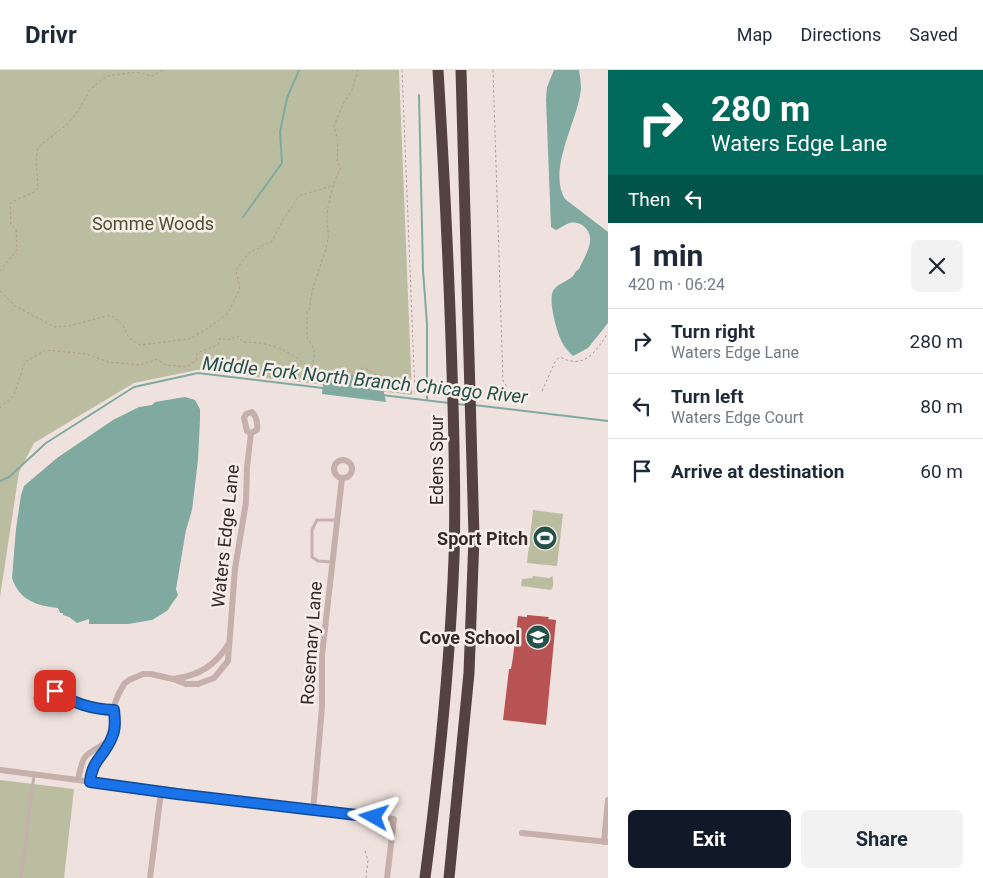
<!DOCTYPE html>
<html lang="en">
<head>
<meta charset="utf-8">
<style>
	:root { --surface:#fff; --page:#f2f2f3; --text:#1f2937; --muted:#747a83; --line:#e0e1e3; --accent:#111827 }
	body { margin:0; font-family:Roboto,sans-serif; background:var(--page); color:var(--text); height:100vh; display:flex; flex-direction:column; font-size:19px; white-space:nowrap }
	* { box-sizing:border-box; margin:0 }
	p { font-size:16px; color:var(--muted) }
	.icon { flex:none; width:28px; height:28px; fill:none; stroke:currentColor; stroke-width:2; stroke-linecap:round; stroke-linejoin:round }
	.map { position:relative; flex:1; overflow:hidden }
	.panel { display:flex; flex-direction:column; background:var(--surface); width:375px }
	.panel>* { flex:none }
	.guide { background:#00695c; color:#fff; overflow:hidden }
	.pin { position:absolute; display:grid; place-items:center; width:42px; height:42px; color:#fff; margin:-21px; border-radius:10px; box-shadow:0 2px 8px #0006 }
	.me { position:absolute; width:55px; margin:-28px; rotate:276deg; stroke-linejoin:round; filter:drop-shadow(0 0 4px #0008) }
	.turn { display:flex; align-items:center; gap:18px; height:105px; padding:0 20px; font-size:22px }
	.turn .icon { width:65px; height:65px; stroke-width:2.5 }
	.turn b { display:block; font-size:35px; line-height:42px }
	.then { display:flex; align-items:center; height:48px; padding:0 20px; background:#0003; gap:10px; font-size:19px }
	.round { display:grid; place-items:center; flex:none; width:52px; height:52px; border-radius:8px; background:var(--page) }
	.overview { display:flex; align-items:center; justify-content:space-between; height:85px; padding:0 20px }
	h1 { font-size:30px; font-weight:700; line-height:38px }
	.cta { display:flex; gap:10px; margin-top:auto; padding:10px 20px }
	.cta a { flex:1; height:58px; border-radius:8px; background:var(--accent); color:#fff; font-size:20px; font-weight:700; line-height:58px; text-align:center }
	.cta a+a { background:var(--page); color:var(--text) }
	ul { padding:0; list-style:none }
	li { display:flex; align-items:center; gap:15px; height:65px; padding:0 20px; border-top:1px solid var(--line) }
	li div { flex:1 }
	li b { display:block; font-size:19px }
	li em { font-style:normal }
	header { display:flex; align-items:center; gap:30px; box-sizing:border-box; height:70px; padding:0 25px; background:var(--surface); border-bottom:1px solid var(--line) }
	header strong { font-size:24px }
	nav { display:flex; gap:28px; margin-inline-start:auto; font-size:18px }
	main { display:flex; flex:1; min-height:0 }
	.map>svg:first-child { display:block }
</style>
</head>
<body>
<header>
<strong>Drivr</strong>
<nav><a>Map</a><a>Directions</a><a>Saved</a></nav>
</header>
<main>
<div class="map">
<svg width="608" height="808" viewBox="0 0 608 808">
	<rect width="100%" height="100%" fill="#efe2de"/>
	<!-- green -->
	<g fill="#babd9f">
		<polygon points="0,0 399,0 412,325 197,300 134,313 34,373 19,402 0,527"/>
		<polygon points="533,440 563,444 557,496 527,493"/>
		<path d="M533 506 549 508 553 506C552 512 555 515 551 520L521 516 522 509 532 508Z"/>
		<polygon points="0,710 74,719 64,808 0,808"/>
	</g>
	<!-- water -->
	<g fill="#80a9a0">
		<path d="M554 0H579C580 6 581 13 581 19 578 51 547 99 565 129L608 162V253L588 278 573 286C569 282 565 278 563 274 557 264 548 231 553 221 557 214 566 212 572 207 575 204 575 201 579 199 585 185 599 167 582 155 579 153 574 152 570 153 565 154 561 158 556 160L551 157 546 29 547 17Z"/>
		<polygon points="338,303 378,309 382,314 386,332 322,324 323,314"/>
		<path d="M185 327 195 330 200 339V350L198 390 192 440 186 460 176 519 178 525 167 541 152 550 128 554H89V549L77 553 69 547 63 545V543H60L58 538C37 536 19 530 12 508L16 459 21 425 24 416 57 388 113 350 139 337 152 335 155 332Z"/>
	</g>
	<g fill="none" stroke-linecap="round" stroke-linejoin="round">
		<!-- stream -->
		<g stroke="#80a9a0" stroke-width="2">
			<polyline points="419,25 423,200 427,254 427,329"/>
			<polyline points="243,147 282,93 280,62 287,28 299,0"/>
			<polyline points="382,325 449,333"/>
			<polyline points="456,334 467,335"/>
			<polyline points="474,335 608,351"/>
			<polyline points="0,411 9,407 46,373 134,317 198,303 323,318"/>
		</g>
	</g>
	<!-- building -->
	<polygon fill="#b85354" points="527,545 549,547 548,549 556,550 546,655 503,650 509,599 511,599 513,587 518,546 527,547"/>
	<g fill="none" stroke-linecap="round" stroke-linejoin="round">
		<!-- path -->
		<g stroke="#b29a95" stroke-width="1" stroke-dasharray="2.5 2.5" stroke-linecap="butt">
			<polyline points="402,0 415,324"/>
			<polyline points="493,0 503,311 508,318"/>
			<path d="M0 201 17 180 16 159 11 154 10 134C19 126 32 126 38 118L36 88 38 77 68 54 80 38 90 20 106 6 136 2 152 6 163 0"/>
			<polyline points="0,221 15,236 55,257 69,256 111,245 123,255 129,268 140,275 189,269 207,259 228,243 240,219 236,200 249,183 272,171 283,150 299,126 334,115"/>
			<path d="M313 298 326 302 356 303 362 298C371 299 376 306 384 309 395 314 405 318 415 324"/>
			<path d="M542 321 556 290 560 287C585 300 595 282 608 263"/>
			<path d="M0 338 14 325 25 292 46 280 87 284 108 292 140 295 157 289 165 295 187 297 196 290 197 283 218 275 220 268 228 270 238 266 243 272C261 272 276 275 292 285 299 289 304 294 312 298 315 285 316 279 307 268V243L310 238C311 215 322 195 327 174 329 165 328 160 327 151 326 138 334 109 341 98L337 92 338 72 334 56 343 34 352 20 358 0"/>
			<polyline points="365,781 368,790 366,807 369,808"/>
		</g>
		<!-- service -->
		<g stroke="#c6b0ab" stroke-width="3">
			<polyline points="332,492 318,491 312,487 312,460 317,450 337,450"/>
			<polyline points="21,808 34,705"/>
		</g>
		<!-- minor -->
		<g stroke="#c6b0ab" stroke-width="6">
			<circle cx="343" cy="399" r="9"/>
			<path d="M173 609C199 606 216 595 229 573"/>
			<path d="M60 625 43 635 38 633 36 628 39 621C53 614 72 633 86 637 96 639 105 639 114 640"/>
			<polyline points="0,700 78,710 161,722 394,749 387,808"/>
			<path d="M78 710C84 679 86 687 108 671"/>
			<path d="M90 712 91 704 95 693 111 669 114 663 115 633 118 625 124 614 129 610 143 604H151L173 609 186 614H198L214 608 228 591 235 499 246 432 247 397 251 363 257 360C258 352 257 347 252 342L246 344 244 348 247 361 251 363"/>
			<polyline points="313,741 322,637 322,585 342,408"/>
			<polyline points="522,763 608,772"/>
			<polyline points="604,772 608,730"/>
			<polyline points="150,808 161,722"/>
		</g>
		<!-- motorway -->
		<g stroke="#544241" stroke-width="11">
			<path d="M425 808C439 701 450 595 454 488 456 426 454 363 452 301 449 200 444 100 438 0"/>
			<polyline points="449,808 469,603 474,467 461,0"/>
		</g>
	</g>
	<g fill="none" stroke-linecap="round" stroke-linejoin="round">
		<defs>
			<path id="route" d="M55 621C75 634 91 639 114 640 115 649 116 659 112 667 105 686 92 689 90 712L177 724 374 747"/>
		</defs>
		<!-- route casing -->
		<use href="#route" stroke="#114b97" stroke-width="12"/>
		<!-- route -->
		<use href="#route" stroke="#1a73e8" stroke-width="9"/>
	</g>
	<!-- icons -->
	<defs>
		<symbol id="stadium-disc" viewBox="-11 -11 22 22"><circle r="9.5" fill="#245149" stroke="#f7ede9"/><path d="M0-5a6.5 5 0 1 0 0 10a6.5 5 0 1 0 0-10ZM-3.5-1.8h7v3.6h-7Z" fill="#fff"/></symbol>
		<symbol id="school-disc" viewBox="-11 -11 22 22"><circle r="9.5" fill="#245149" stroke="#f7ede9"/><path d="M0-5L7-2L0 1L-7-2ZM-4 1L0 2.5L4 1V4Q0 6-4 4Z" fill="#fff"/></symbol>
	</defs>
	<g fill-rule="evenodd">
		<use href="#stadium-disc" x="531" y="454" width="28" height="28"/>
		<use href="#school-disc" x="524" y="553" width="28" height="28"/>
	</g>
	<g text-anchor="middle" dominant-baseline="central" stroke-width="5" stroke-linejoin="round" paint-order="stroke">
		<!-- park labels -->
		<g font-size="18" fill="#4c5030" stroke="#f7ede9">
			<text x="153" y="153">Somme Woods</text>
		</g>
		<!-- street labels -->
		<g font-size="18" fill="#352a29" stroke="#f7ede9">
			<text transform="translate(436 390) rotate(-90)">Edens Spur</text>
			<text transform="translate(225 466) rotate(-84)">Waters Edge Lane</text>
			<text transform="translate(311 573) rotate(-86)">Rosemary Lane</text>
		</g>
		<!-- poi labels -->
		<g font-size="18" font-weight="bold" fill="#352a29" stroke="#f7ede9" text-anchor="end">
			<text x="528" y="468">Sport Pitch</text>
			<text x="520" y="567">Cove School</text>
		</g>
		<!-- water labels -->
		<g font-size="19" font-style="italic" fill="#245149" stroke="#f7ede9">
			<text transform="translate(365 310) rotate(6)">Middle Fork North Branch Chicago River</text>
		</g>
	</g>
</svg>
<div class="pin" style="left:55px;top:621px;background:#d93025"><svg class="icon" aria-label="arrive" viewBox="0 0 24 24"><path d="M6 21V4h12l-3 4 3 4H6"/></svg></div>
<svg class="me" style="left:374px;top:747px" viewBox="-20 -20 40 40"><path d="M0-17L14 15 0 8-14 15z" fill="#1a73e8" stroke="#fff" stroke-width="4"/></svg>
</div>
<section class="panel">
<div class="guide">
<div class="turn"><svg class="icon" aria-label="right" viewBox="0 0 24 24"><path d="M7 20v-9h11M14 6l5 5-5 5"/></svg><div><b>280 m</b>Waters Edge Lane</div></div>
<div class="then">Then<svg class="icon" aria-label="left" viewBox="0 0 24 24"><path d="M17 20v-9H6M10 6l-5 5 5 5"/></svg></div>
</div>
<div class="overview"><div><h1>1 min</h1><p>420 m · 06:24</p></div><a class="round"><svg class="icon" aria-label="close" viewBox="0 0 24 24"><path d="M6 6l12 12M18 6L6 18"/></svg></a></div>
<ul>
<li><svg class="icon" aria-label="right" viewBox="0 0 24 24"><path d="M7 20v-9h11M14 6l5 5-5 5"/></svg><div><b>Turn right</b><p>Waters Edge Lane</p></div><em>280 m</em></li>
<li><svg class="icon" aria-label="left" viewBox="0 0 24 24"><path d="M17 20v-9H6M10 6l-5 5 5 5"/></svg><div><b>Turn left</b><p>Waters Edge Court</p></div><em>80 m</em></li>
<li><svg class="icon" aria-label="arrive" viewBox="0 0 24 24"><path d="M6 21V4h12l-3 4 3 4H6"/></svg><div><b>Arrive at destination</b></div><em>60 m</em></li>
</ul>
<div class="cta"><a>Exit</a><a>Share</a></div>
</section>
</main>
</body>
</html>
